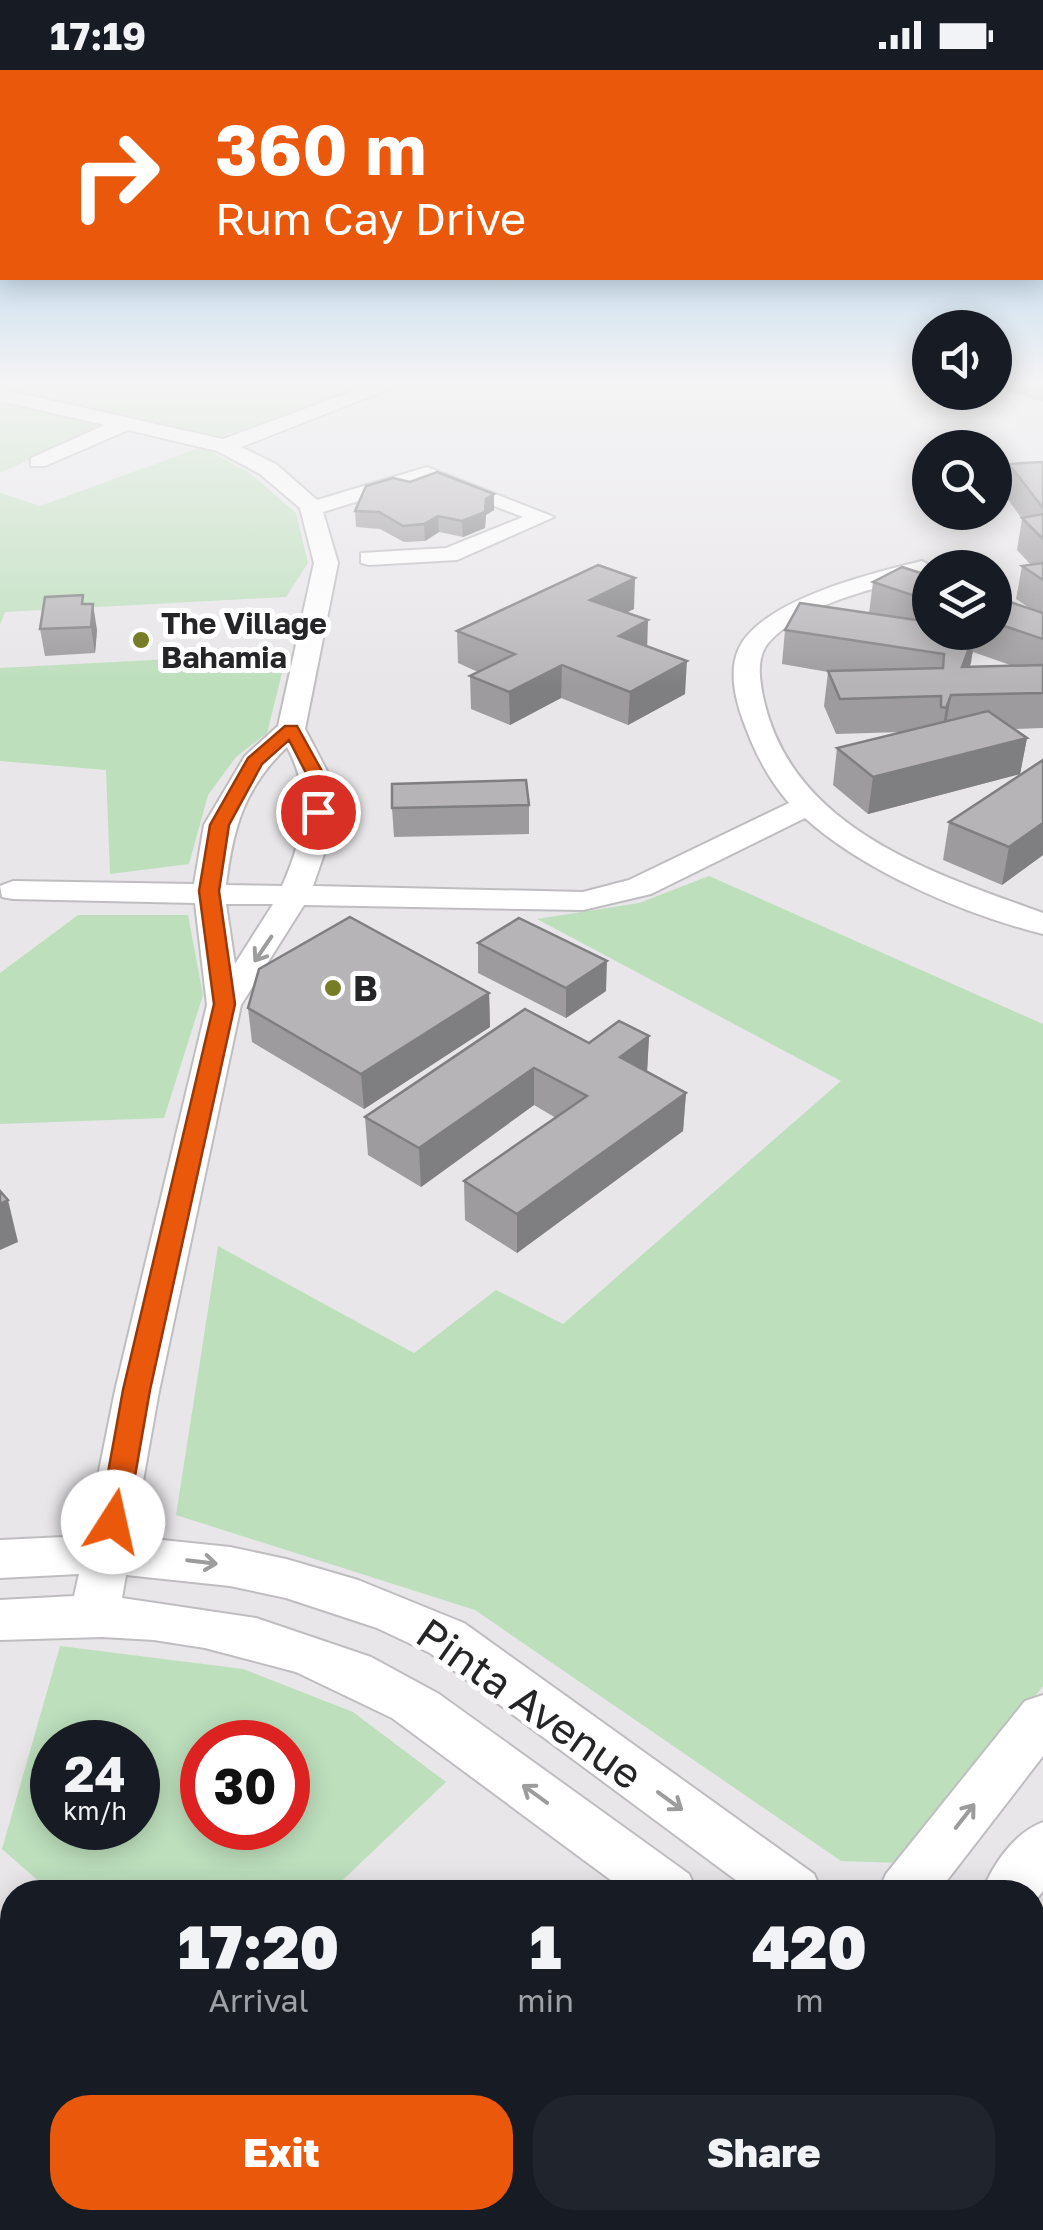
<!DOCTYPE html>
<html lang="en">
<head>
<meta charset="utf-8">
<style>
	:root { --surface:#171b24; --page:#20242c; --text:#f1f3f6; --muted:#9ea1a6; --accent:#ea580c }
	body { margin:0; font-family:"Golos Text",sans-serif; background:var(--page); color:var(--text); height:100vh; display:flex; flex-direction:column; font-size:38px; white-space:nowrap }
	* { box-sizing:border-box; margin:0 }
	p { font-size:32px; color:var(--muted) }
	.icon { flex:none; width:55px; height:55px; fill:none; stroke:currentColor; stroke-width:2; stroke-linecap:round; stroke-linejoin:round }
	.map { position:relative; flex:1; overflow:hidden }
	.details { position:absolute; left:0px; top:1810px; width:1045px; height:350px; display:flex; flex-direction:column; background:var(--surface); border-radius:40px 40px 0 0; box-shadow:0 5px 25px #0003 }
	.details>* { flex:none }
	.guide { position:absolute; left:0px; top:0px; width:1045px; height:210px; box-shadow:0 5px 25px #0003; background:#ea580c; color:#fff; overflow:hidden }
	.tools { position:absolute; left:912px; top:240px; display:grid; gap:20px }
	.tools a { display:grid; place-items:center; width:100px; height:100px; border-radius:50%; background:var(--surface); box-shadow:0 5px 25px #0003; font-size:50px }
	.speed { position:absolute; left:30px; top:1650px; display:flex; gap:20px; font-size:50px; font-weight:700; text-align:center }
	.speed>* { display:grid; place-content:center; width:130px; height:130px; border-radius:50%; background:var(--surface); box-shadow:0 5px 25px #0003; line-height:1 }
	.speed small { font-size:25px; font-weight:400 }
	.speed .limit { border:15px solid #d22; background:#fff; color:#111 }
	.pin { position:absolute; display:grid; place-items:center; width:85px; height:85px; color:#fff; margin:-42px; border:5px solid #fff; border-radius:50%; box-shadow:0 2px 10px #0007 }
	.me { position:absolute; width:110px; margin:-55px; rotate:10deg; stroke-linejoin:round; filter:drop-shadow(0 0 8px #0008) }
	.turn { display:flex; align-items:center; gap:35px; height:210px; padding:0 50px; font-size:45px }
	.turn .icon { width:130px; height:130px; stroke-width:2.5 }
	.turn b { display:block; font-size:70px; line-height:85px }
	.eta { display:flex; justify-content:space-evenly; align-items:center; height:170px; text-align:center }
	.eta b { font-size:60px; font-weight:800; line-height:70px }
	.button { display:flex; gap:20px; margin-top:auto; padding:20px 50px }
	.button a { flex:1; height:115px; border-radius:40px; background:var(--accent); color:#fff; font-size:40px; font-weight:800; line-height:115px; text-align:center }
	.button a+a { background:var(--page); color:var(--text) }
	.status { display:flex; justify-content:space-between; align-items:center; height:70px; padding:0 50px; background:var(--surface); direction:ltr }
	.status svg { height:28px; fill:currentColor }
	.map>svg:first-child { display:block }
</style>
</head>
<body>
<div class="status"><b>17:19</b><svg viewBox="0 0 49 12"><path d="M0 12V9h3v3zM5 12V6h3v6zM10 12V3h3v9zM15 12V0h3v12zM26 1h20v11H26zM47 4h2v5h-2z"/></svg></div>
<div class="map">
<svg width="1043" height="2160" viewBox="0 0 1043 2160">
	<rect width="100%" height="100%" fill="#e8e6e9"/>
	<!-- green -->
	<g fill="#bddfbc" fill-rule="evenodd">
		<polygon points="24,313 375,313 222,366 3,320"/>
		<polygon points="0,332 90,352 105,356 0,403"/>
		<polygon points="202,377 251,404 296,443 308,493 286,527 5,542 0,555 0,423 40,436"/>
		<polygon points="287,583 267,663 236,687 208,725 189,794 110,804 106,700 0,691 0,598"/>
		<polygon points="709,806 1043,954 1043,1616 903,1793 841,1791 475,1540 176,1445 218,1176 414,1283 496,1220 563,1254 841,1011 537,849 639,833"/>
		<polygon points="78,845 188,845 203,925 164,1048 0,1054 0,903"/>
		<path d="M60 1576 243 1599 353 1642 446 1712 330 1822H51L2 1779ZM52 1672H138V1758H52ZM202 1672H288V1758H202Z"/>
		<polygon points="892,2148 1026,2148 1042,2160 883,2160"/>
	</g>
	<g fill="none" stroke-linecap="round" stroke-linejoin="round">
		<defs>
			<g id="minor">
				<path d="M375 313H404L241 377 276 394 317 430 427 397 554 447 457 490 369 495 361 493V483L446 478 523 447 426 410 323 442 338 493 305 659 327 701 333 730 332 761 313 816 583 822 629 810 789 733C768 709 755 683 744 653 736 632 728 601 739 578 762 530 872 503 922 491L934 498 930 503C880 518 806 531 769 572 755 588 760 612 764 631 794 760 933 803 1043 843V864C966 845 863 801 805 748L651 824 583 840 304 835 241 935 159 1321 133 1467 230 1477 286 1489 358 1510 464 1553 814 1804 822 1822H752L430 1583 377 1558 286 1528 230 1516 126 1505 122 1528 256 1548 371 1587 439 1624 689 1804 697 1822H627L392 1648 296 1602 205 1578 154 1570 102 1567 0 1570V1530L74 1526 79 1504 0 1508V1470L86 1466 115 1321 207 935 195 833 13 829 2 827 0 816 13 811 194 814 204 755 245 686 278 656 314 493 300 438 260 404 217 381 128 360 45 396H31V388L105 355 0 331V319L223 369ZM287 677C313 724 303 769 282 816L226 815C233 758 244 718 287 677ZM226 834H273L235 894Z"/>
				<polygon points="1043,1625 1043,1686 938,1822 878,1822 886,1804 1025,1631"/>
				<path d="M1043 1752V1821L1032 1835V1822H982C993 1794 1014 1763 1043 1752Z"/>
				<polygon points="1032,2026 1043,2030 1043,2095 1032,2091"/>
				<polygon points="642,2148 707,2148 702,2160 636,2160"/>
				<polygon points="745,2148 811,2148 806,2160 739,2160"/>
			</g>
		</defs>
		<!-- minor casing -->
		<use href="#minor" stroke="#bfbdc0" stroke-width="4"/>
		<!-- minor -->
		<use href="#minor" fill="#fff" fill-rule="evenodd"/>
	</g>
	<!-- wall -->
	<g fill="#9d9b9d" fill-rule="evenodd">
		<polygon points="995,313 1043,313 1043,332 995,317"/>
		<path d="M1043 392V658L1014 659 1027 668 1020 704 868 744 833 715 837 678 902 662 836 664 824 636 828 602 782 594 785 560 869 543 873 512 930 506V562H995V527L1031 539 1016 529 1022 496 1031 495 1017 480 1022 449 1004 424 1009 394ZM973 582 1013 596 969 597Z"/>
		<polygon points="494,440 486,445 485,458 463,467 439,462 425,471 404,472 380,459 356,457 355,441"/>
		<polygon points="85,534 97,560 95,583 45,586 40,559"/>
		<polygon points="634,539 626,542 647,576 685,624 628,655 561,628 510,655 471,639 470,606 478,602 458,593 457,561"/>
		<polygon points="1043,690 1043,785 1002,815 943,790 949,752"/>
		<polygon points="529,735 529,764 394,767 392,738"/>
		<polygon points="478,873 606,921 566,948 478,903"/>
		<polygon points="489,923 490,957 364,1039 252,972 248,938"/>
		<polygon points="649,966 647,1002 686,1023 683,1061 517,1183 465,1150 464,1111 556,1048 534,1035 421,1117 368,1085 365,1047 589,973"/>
	</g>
	<!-- shaded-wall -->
	<g fill="#7f7e80">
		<polygon points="494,424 494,440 486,445 485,458 463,467 462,451 486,429"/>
		<polygon points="438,446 439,462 425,471 424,454"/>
		<polygon points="635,508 634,539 589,561 590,530"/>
		<polygon points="93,534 97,560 95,583 91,557"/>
		<polygon points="648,550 647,582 619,566"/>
		<polygon points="975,562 971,593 959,625 962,597"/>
		<polygon points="687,591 685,624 628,655 630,622"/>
		<polygon points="562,595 561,628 510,655 509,622"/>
		<polygon points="951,625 945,661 940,674 946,638"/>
		<polygon points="1027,668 1020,704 868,744 873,707"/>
		<polygon points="1043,753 1043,785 1002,815 1009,777"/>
		<polygon points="607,891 606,921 566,948 566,918"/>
		<polygon points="489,923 490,957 364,1039 361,1004"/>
		<polygon points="649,966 647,1003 620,987"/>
		<polygon points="534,998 534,1035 421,1117 419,1078"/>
		<polygon points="686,1023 683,1061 517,1183 517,1144"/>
		<polygon points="8,1130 18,1172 0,1180 0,1134"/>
	</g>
	<!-- building -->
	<g fill="#b6b4b7" stroke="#7f7e80" stroke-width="2.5">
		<polygon points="1043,392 1043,438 1009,394"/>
		<polygon points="437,402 494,424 486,429 485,442 462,451 438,446 424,454 403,456 379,442 355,441 366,416 393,408 410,412"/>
		<polygon points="1043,444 1043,469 1022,448"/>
		<polygon points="1043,493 1043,510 1022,496"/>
		<polygon points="598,495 635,508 590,530 648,550 619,566 687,591 630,622 562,595 509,622 470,606 515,584 457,561"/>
		<polygon points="902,497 930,506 930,531 873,512"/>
		<polygon points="83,525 82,534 93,534 91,557 40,559 45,527"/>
		<polygon points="995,527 1043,543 1043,569 995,553"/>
		<polygon points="800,533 930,552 930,562 975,562 962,597 1043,595 1043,623 951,625 946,638 941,637 941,626 840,629 828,601 943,598 944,584 785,560"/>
		<polygon points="988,641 1027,668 873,707 837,678"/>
		<polygon points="1043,690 1043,753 1009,777 949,752"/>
		<polygon points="526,710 529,735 392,738 392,714"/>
		<polygon points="350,847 489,923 361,1004 248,938 259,899"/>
		<polygon points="519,848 607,891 566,918 478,873"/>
		<polygon points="525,939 589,973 619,951 649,966 620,987 686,1023 517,1144 464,1111 587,1026 534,998 419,1078 365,1047"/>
		<polygon points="0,1121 8,1130 0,1134"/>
	</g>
	<!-- one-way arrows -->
	<defs><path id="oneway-shaft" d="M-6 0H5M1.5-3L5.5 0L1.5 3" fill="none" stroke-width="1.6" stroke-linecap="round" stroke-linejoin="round" transform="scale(2.5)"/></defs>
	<g stroke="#9d9c9d">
		<use href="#oneway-shaft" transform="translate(263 879) rotate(124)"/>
		<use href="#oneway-shaft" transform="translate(202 1492) rotate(7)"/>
		<use href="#oneway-shaft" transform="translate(535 1724) rotate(-144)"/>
		<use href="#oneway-shaft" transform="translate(670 1731) rotate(36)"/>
		<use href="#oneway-shaft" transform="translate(965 1746) rotate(-52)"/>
	</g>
	<!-- sky -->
	<linearGradient id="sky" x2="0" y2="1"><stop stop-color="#87bde4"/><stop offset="0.51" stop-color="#f5f4f5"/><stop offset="1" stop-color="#f5f4f5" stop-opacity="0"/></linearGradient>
	<rect width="1043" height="616" fill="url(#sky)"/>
	<!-- route -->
	<polygon fill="#ea580c" stroke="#983908" stroke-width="2.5" points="285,656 297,656 323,703 327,742 318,748 309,742 306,703 289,670 262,694 229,755 219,821 235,934 150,1320 127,1452 123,1460 103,1460 99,1452 123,1320 214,934 199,821 210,755 248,688"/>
	<!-- markers -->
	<g fill="#777c26" stroke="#fff" stroke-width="4">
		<circle cx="141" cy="570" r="10"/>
		<circle cx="333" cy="918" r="10"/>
	</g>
	<g text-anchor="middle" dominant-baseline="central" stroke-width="10" stroke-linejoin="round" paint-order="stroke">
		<!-- far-poi labels -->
		<g font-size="30" font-weight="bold" fill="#252426" stroke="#fff" text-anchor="start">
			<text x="161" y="553">The Village<tspan x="161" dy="34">Bahamia</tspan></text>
		</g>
		<!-- poi labels -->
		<g font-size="35" font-weight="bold" fill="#252426" stroke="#fff" text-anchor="start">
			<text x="353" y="918">B</text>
		</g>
		<!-- near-street labels -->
		<g font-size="42" fill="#252426" stroke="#fff">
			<text transform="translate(530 1633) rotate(35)">Pinta Avenue</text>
		</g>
	</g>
</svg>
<div class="tools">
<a><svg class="icon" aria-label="sound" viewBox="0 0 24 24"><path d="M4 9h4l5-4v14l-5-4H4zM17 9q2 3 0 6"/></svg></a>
<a><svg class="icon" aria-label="search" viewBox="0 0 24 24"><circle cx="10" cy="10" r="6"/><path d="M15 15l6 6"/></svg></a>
<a><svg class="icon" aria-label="layers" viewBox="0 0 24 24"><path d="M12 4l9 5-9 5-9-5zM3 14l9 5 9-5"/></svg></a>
</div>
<div class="speed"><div>24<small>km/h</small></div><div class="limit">30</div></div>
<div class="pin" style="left:318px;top:742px;background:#d93025"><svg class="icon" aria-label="arrive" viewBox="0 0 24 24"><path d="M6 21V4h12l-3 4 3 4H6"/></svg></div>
<svg class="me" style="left:113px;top:1452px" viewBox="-20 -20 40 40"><circle r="19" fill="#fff"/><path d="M0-13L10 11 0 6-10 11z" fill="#ea580c"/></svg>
<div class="guide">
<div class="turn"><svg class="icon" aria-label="right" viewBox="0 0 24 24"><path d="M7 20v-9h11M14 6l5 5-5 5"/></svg><div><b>360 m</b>Rum Cay Drive</div></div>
</div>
<section class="details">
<div class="eta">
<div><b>17:20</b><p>Arrival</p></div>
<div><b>1</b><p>min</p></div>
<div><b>420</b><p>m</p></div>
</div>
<div class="button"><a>Exit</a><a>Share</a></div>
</section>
</div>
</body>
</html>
